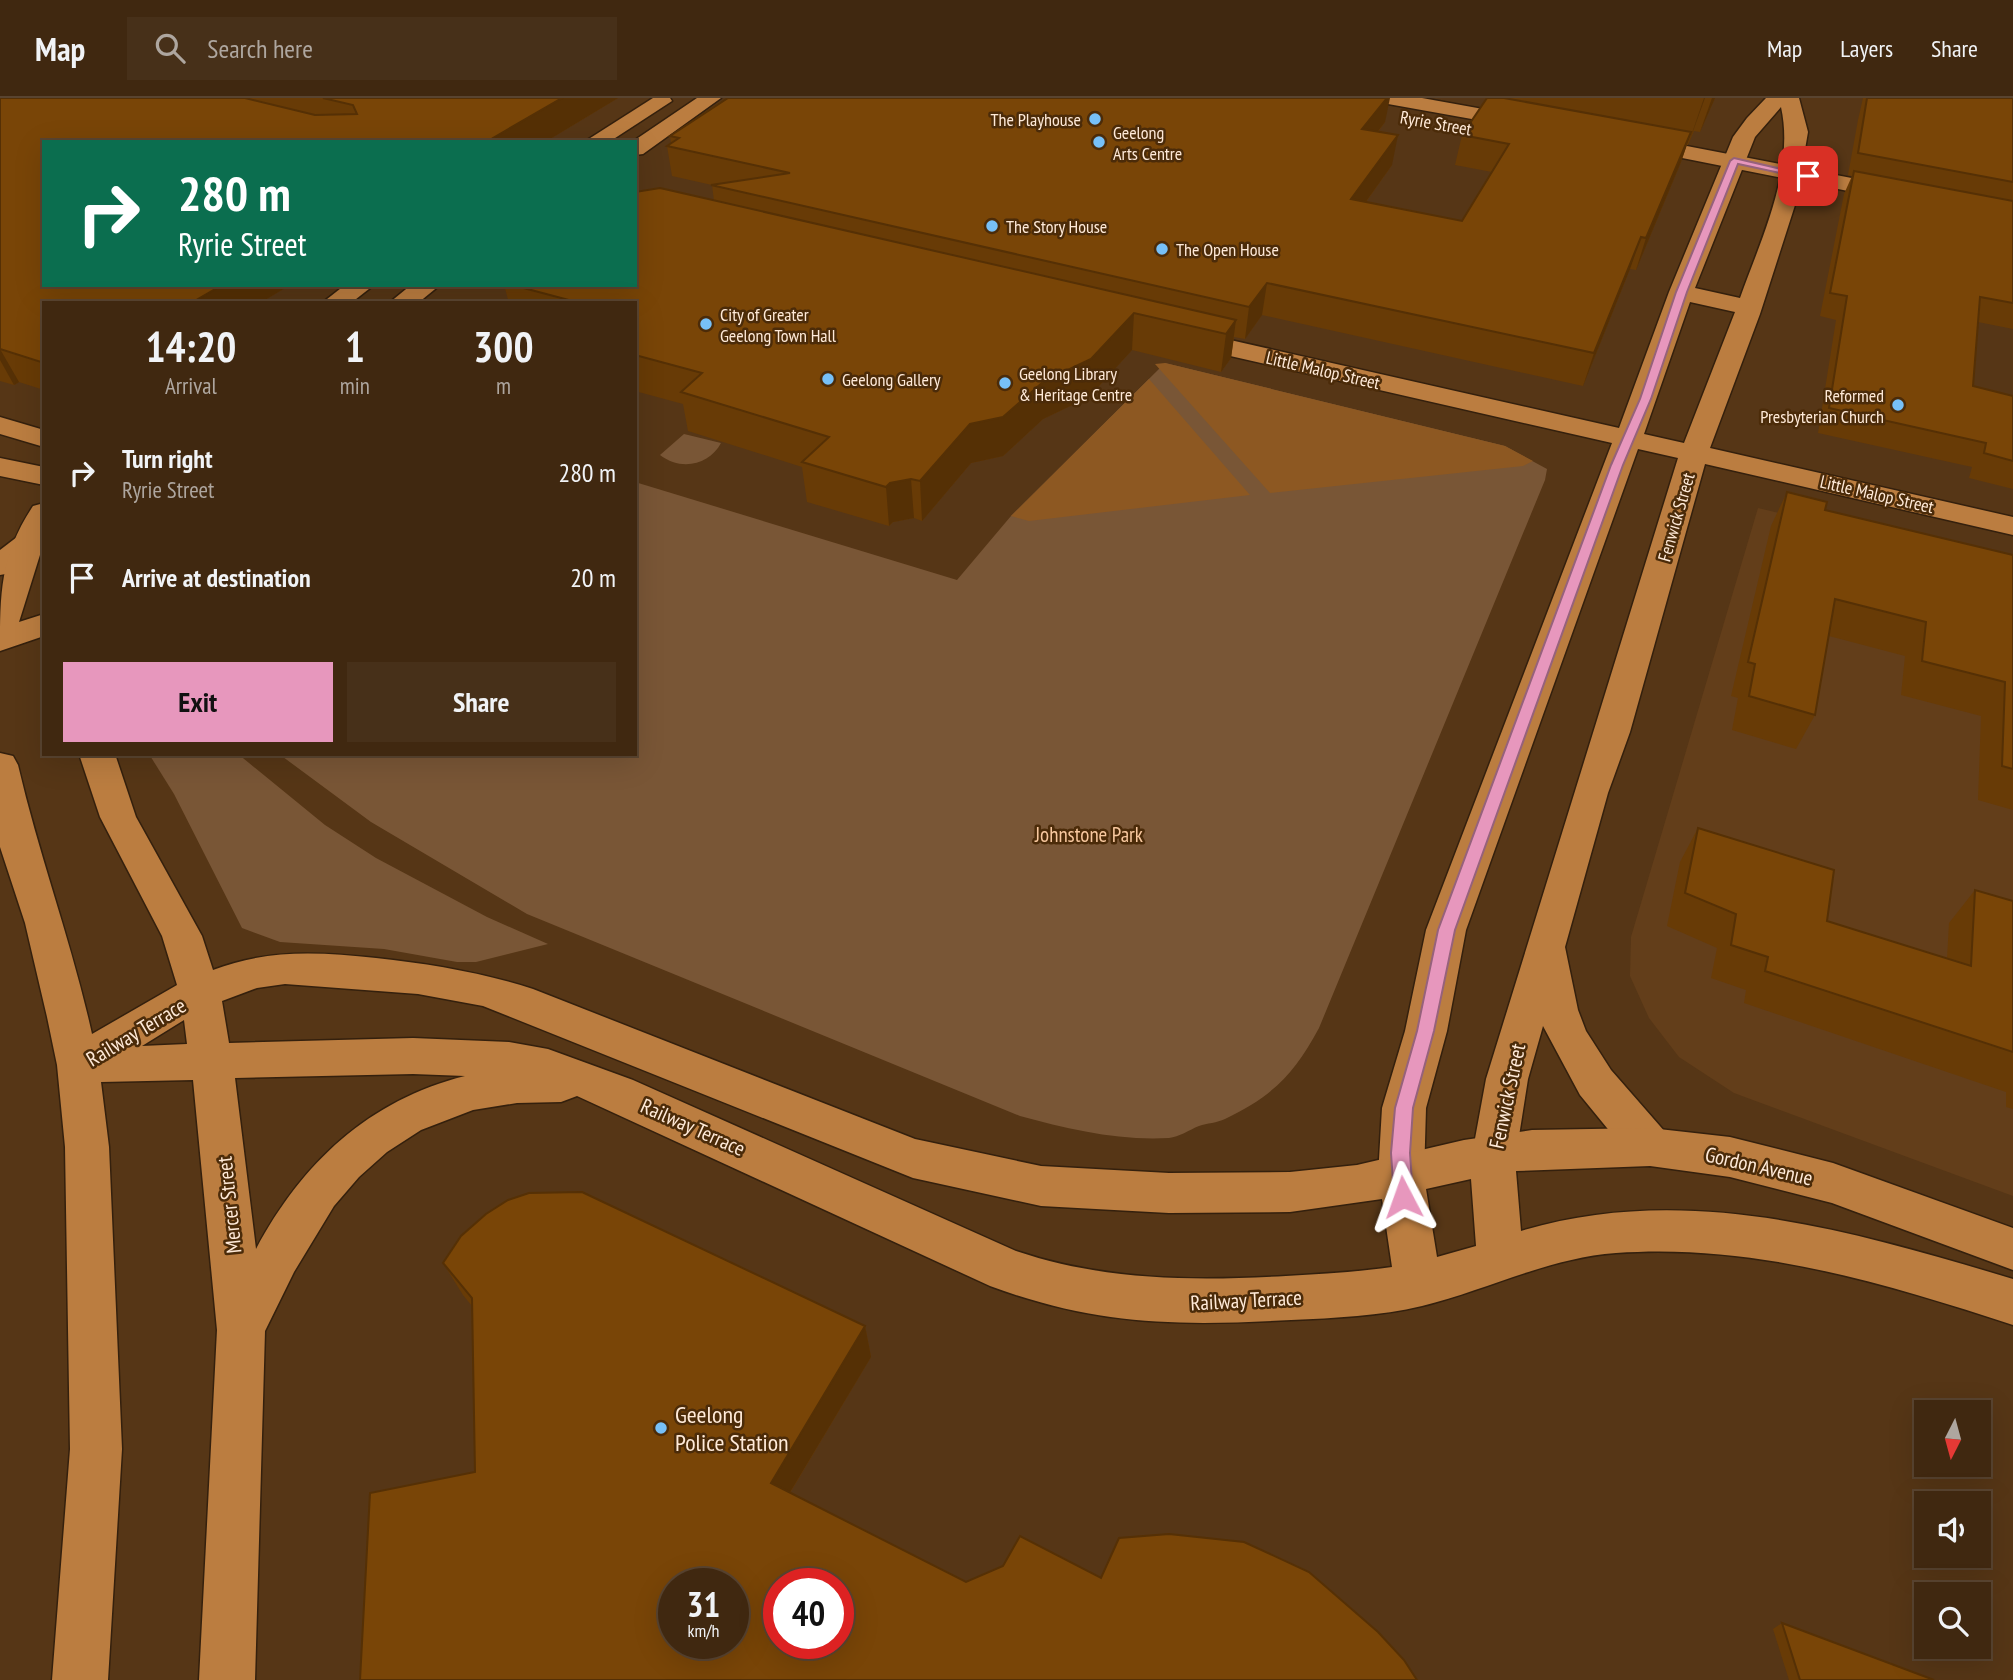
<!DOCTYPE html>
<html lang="en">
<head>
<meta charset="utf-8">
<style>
	:root { --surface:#402810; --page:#473019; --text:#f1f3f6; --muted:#aea69f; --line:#594430; --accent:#e797bd }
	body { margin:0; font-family:"PT Sans Narrow",sans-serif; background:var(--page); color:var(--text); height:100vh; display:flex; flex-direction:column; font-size:26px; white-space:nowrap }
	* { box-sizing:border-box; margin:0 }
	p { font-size:23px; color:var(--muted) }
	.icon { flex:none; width:38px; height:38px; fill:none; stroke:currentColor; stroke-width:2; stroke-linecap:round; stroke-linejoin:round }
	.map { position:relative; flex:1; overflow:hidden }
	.side { position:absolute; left:42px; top:203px; width:595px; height:455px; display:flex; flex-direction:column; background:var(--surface); border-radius:0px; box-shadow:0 7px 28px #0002,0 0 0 2px var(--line) }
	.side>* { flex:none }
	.guide { position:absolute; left:42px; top:42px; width:595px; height:147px; border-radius:0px; box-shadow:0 7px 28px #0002,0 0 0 2px var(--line); background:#0b6e4f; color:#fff; overflow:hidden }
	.needle { width:46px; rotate:186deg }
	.buttons { position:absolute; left:1914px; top:1302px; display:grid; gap:14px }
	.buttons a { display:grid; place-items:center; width:77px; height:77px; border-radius:0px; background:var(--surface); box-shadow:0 7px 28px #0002,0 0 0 2px var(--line); font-size:35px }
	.speed { position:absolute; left:658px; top:1470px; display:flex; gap:14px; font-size:35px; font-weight:700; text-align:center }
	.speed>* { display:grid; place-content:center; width:91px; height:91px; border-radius:50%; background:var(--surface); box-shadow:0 7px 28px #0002,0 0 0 2px var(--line); line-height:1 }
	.speed small { font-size:18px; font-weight:400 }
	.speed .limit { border:10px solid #d22; background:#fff; color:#111 }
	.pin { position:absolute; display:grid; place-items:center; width:60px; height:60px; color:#fff; margin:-30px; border-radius:14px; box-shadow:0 4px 10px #0006 }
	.me { position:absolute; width:77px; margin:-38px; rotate:356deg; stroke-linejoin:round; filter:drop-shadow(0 0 5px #0008) }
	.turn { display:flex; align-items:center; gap:24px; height:147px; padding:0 21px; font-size:32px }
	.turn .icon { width:91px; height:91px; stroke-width:2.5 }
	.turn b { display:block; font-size:49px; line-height:60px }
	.eta { display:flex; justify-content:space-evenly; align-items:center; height:119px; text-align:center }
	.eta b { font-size:42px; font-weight:700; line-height:49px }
	.cta { display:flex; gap:14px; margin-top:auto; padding:14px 21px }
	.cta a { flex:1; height:80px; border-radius:0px; background:var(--accent); color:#111; font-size:28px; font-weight:700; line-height:80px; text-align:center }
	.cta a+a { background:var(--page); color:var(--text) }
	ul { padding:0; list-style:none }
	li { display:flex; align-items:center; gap:21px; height:105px; padding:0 21px }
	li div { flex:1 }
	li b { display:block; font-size:26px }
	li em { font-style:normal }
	header { display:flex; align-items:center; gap:42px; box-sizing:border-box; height:98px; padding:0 35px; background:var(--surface); border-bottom:2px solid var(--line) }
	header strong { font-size:33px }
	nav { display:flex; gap:38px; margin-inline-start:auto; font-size:24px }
	.search { width:490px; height:63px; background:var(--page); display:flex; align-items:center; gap:18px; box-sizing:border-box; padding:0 24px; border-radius:0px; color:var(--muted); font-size:26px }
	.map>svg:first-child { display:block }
</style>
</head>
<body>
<header>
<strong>Map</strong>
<div class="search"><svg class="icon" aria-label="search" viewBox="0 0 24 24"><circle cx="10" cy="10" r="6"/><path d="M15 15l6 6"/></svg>Search here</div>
<nav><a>Map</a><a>Layers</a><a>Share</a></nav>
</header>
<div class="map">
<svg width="2013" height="1582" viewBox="0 0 2013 1582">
	<rect width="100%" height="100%" fill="#563616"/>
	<!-- built -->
	<polygon fill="#633e1a" points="1758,410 2013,470 2013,1098 1734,995 1679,959 1649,920 1630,878 1631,839"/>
	<!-- green -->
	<g fill="#795636">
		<path d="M1165 265 1505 348 1547 371 1545 382 1319 930C1294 976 1273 998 1225 1021 1217 1025 1207 1025 1199 1028 1189 1032 1179 1039 1169 1040 1118 1043 1068 1031 1020 1018L527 816 371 724 279 656H635V384L957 482 1011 418Z"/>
		<path d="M684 336 721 345C710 366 682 374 660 357Z"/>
		<polygon points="149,656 238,656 325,727 376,760 487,819 548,846 476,864 457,864 384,851 280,844 242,830 174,696"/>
	</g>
	<!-- forest -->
	<g fill="#8d5822">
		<polygon points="1165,265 1505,348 1533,363 1523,368 1270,395 1155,266"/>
		<polygon points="1149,281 1250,397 1029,423 1011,418"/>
	</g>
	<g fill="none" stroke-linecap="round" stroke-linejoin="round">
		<defs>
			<g id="street">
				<path d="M1766 0H1799L1808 34 1796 104 1760 216 1710 350 2013 419V437L1705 366 1630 634 1608 695 1565 849 1578 912 1586 933 1611 972 1666 1035 1672 1049 1666 1063 1650 1068 1634 1063 1580 997 1543 928 1528 981 1516 1057 1510 1071 1494 1077 1478 1071 1472 1057 1486 981 1678 360 1638 351 1466 832 1447 933 1426 1010 1424 1078 1417 1092 1401 1098 1385 1092 1378 1078 1382 1010 1405 933 1426 832 1612 345 1182 247 1173 244 1169 239 1173 234 1182 231 1619 330 1669 194 1733 39 1747 20ZM1781 9C1795 72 1761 141 1740 200L1695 190 1755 39ZM1690 204 1735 214 1684 345 1644 336Z"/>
				<polygon points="28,436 39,439 43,445 11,475 0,477 0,452 17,439"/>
			</g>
			<g id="secondary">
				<polygon points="653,0 670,0 672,3 609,44 584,44"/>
				<polygon points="697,0 721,0 643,56 635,57 635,44 632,44"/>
				<polygon points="1378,0 1422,0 1527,19 1537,25 1527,31 1388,6"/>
				<polygon points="1635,38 1898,89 1909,96 1898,103 1627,49 1624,44"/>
				<polygon points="345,187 374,187 351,205 322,205"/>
				<polygon points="411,187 440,187 418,205 389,205"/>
				<polygon points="0,319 44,332 44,349 0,336"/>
				<polygon points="0,360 44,369 44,387 0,378"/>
				<path d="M44 405V444L19 524 44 516V538L0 553C0 495 0 458 33 408Z"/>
				<path d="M0 655 13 658 18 667C39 758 72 845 92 936L177 887 162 838 100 719 79 656H115L136 719 202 838 213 872C268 851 318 854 376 860 430 866 480 874 533 891L915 1041 1041 1068 1169 1075 1290 1074 1357 1067 1464 1042 1532 1032 1650 1030 1730 1039 1833 1065 2013 1130V1172L1832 1105 1730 1079 1650 1068 1516 1073 1521 1133C1686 1083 1853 1133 2013 1181V1227C1884 1185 1753 1145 1616 1155 1548 1160 1487 1192 1422 1208 1380 1218 1335 1220 1291 1222 1180 1228 1097 1228 990 1188L577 998 561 1004 517 1005 473 1012 421 1032 387 1054 359 1079 334 1108 294 1174 265 1233 255 1582H199L217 1232 193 982 101 984 109 1049 122 1351 108 1582H52L70 1351 65 1049 57 967 47 919 25 825 0 749ZM285 886 418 896 483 908 913 1080 1041 1108 1169 1115 1290 1114 1382 1101 1392 1169C1357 1174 1322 1176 1286 1178 1194 1183 1105 1183 1016 1153L633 982 548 951 509 944 413 940 229 945 222 903 257 890ZM184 922 187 946 142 948ZM413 976 465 978C369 1002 302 1065 256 1151L235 980ZM1471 1081 1476 1148 1437 1159 1426 1091Z"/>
			</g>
		</defs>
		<!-- street casing -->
		<use href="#street" stroke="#34200d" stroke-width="3"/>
		<!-- secondary casing -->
		<use href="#secondary" stroke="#34200d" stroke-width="3"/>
		<!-- street -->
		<use href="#street" fill="#bb7d40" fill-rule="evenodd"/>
		<!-- secondary -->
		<use href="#secondary" fill="#bb7d40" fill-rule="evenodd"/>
	</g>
	<!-- wall -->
	<g fill="#683b06">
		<polygon points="0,0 618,0 545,44 44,44 290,187 260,205 44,205 44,292 19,284 14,287 0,283"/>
		<polygon points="1487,0 1715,0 1700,34 1694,33 1688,47 1687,47 1681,64 1636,172 1630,171 1583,288 1262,217 1245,241 1234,239 1231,260 1221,274 1132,252 1089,299 1043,321 1003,358 971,365 922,423 914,420 893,424 889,428 807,404 802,369 688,333 683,306 635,293 635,205 509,205 504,187 635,187 714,103 712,87 672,78 667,48 671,45 670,38 1385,24 1378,34 1392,67 1366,104 1462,123 1492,74 1455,67 1462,37"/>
		<polygon points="1863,0 2013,0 2013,231 1978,224 1973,288 2013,298 2013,391 1969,380 1972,369 1818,335 1836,222 1820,218 1844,96 1852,78 1848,77 1858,22"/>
		<polygon points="1787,394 1825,412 2013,457 2013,712 1978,702 1981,618 1901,597 1905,558 1829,538 1815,617 1796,651 1732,632 1738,600 1731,598 1771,428"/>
		<polygon points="1698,730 1827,823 1947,861 1949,825 1975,792 2013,803 2013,1011 2006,1009 2006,994 1744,905 1746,892 1711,880 1717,850 1667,828 1680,764"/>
		<polygon points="443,1165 865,1228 871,1259 790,1395 966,1484 1309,1474 360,1582 475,1374 472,1208 463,1197"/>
		<polygon points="1782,1525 1934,1582 1789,1582 1773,1531"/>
	</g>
	<!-- shaded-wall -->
	<g fill="#553005">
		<polygon points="562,0 618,0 545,44 486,44"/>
		<polygon points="1387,0 1390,0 1385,24 1357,61 1362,31"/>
		<polygon points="1704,0 1705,0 1688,47"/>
		<polygon points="1712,0 1715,0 1700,34"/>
		<polygon points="1691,34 1681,64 1636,172 1646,140"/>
		<polygon points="1398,37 1392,67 1345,133 1351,101"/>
		<polygon points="1641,139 1630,171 1583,288 1594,255"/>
		<polygon points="1267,185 1262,217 1245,241 1249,209"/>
		<polygon points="222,187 290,187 260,205 191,205"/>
		<polygon points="1134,215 1132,252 1089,299 1043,321 1003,358 971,365 922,423 920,383 970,326 1044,283"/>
		<polygon points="1236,222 1231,260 1221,274 1226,236"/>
		<polygon points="0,251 19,284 14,287 0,262"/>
		<polygon points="911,381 914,420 893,424 889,428 886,389 890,385"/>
		<polygon points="865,1228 871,1259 780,1411 771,1385"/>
	</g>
	<!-- building -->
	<g fill="#794507" stroke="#553005" stroke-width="2" fill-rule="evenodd">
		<polygon points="0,0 245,0 315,17 357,16 353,7 323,0 562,0 486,44 44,44 44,187 222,187 191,205 44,205 44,265 0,251"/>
		<polygon points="728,0 1387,0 1362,31 1398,37 1351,101 1462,123 1509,46 1462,37 1487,0 1504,0 1691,34 1646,140 1641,139 1594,255 1267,185 1249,209 711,87 790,75 667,48 679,40 670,38"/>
		<polygon points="1867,0 2013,0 2013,84 1858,55"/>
		<polygon points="1854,73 2013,103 2013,205 1980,199 1973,288 2013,298 2013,363 1984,355 1986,345 1829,310 1847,198 1830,195"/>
		<polygon points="660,90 1236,222 1226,236 1134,215 1091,261 1044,283 1003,319 970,326 920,383 911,381 890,385 886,389 802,364 829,339 681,294 702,275 635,257 635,205 580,205 516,188 635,187 635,94"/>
		<polygon points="1787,394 1827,404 1825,412 2013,457 2013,671 2002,668 2005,584 1922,563 1926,524 1835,501 1815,617 1749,598 1755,566 1748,564"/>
		<polygon points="1698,730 1834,772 1827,823 1971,868 1975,792 2013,803 2013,954 1765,873 1768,859 1731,847 1736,816 1685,795"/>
		<path d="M582 1094 865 1228 771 1385 966 1484 1003 1468 1020 1438 1101 1480 1119 1440 1169 1436 1244 1444 1309 1474 1378 1534 1404 1562 1417 1582H360L370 1395 475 1374 472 1200 443 1165 461 1138 486 1116 508 1102 529 1095ZM674 1486H733V1545H674ZM779 1486H838V1545H779Z"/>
		<polygon points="1782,1525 1934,1582 1800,1582"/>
	</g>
	<!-- route -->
	<polygon fill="#e797bd" stroke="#96627b" stroke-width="2" points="1734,60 1812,78 1808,81 1738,66 1687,194 1651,301 1623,367 1455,832 1434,933 1413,1010 1410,1055 1413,1099 1410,1105 1403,1107 1397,1105 1394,1099 1391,1055 1395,1010 1417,933 1438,832 1611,367 1640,301 1676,194 1730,63"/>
	<!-- markers -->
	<g fill="#77c0f7" stroke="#4b2b09" stroke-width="2.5">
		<circle cx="1095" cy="21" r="7"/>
		<circle cx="1099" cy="44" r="7"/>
		<circle cx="992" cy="128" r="7"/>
		<circle cx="1162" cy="151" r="7"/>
		<circle cx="706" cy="226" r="7"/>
		<circle cx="828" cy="281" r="7"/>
		<circle cx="1005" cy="285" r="7"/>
		<circle cx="1898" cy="307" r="7"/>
		<circle cx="661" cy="1330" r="7"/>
	</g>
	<g text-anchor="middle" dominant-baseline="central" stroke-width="5" stroke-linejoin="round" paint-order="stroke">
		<!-- far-poi labels -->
		<g font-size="18" fill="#ffead8" stroke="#4b2b09" text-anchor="start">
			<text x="1081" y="21" text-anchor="end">The Playhouse</text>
			<text x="1113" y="34">Geelong<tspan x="1113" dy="21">Arts Centre</tspan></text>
			<text x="1006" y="128">The Story House</text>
			<text x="1176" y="151">The Open House</text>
			<text x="720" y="216">City of Greater<tspan x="720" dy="21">Geelong Town Hall</tspan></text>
			<text x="1019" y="275">Geelong Library<tspan x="1019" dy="21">&amp; Heritage Centre</tspan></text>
			<text x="842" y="281">Geelong Gallery</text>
			<text x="1884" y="297" text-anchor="end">Reformed<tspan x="1884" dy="21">Presbyterian Church</tspan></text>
		</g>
		<!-- far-street labels -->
		<g font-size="18" fill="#ffead8" stroke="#4b2b09">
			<text transform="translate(1436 25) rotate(10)">Ryrie Street</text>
			<text transform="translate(1323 272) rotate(13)">Little Malop Street</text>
			<text transform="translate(1877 396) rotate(13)">Little Malop Street</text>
			<text transform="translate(1676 419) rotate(-74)">Fenwick Street</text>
		</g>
		<!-- park labels -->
		<g font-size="21" fill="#f8c89f" stroke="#4b2b09">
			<text x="1089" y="736">Johnstone Park</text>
		</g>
		<!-- street labels -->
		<g font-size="21" fill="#ffead8" stroke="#4b2b09">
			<text transform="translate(136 934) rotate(-31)">Railway Terrace</text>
			<text transform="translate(1507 998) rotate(-78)">Fenwick Street</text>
			<text transform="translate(693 1029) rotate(24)">Railway Terrace</text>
			<text transform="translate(1759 1068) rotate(13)">Gordon Avenue</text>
			<text transform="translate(229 1107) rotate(-96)">Mercer Street</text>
			<text transform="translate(1246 1202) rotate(-3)">Railway Terrace</text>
		</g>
		<!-- near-poi labels -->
		<g font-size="24" fill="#ffead8" stroke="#4b2b09" text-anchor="start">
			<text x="675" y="1316">Geelong<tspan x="675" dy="28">Police Station</tspan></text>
		</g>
	</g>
</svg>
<div class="buttons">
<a><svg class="needle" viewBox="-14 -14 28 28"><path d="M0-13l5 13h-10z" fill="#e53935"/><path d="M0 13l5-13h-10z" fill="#aea69f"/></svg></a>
<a><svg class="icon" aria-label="sound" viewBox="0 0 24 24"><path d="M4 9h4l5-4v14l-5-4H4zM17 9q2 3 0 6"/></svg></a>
<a><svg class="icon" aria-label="search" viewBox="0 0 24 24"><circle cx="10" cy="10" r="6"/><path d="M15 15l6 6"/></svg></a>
</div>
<div class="speed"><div>31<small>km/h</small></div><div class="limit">40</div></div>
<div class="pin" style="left:1808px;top:78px;background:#d93025"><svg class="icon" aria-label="arrive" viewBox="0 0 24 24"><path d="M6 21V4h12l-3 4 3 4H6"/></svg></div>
<svg class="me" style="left:1403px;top:1099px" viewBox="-20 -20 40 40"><path d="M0-17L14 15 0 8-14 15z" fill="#e797bd" stroke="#fff" stroke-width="4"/></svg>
<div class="guide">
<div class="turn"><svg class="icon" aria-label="right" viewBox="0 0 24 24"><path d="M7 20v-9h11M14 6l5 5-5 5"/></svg><div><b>280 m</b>Ryrie Street</div></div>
</div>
<section class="side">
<div class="eta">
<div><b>14:20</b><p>Arrival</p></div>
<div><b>1</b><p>min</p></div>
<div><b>300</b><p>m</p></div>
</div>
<ul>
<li><svg class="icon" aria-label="right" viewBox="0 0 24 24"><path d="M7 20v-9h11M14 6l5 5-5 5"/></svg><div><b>Turn right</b><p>Ryrie Street</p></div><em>280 m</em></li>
<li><svg class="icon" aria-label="arrive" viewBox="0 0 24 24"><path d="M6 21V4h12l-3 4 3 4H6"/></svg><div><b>Arrive at destination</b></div><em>20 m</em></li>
</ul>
<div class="cta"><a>Exit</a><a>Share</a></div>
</section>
</div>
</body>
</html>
